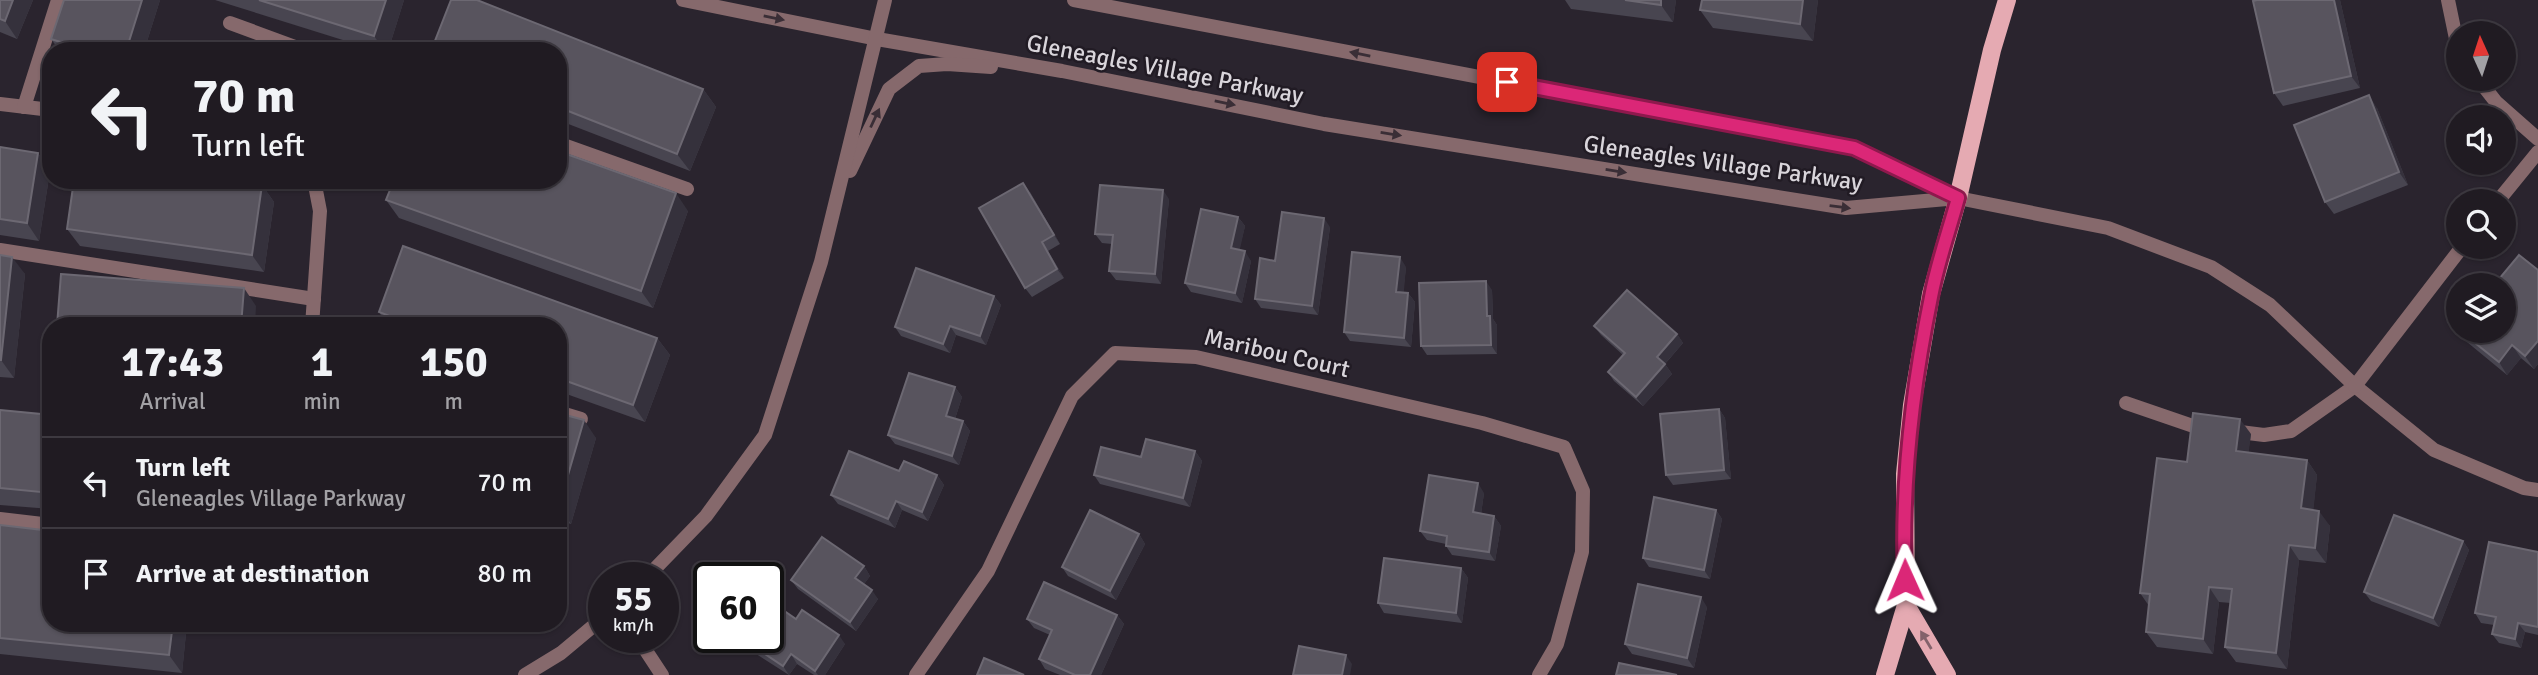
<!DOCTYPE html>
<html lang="en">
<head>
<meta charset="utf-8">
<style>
	:root { --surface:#201b22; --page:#2d282f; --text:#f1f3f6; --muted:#a2a1a5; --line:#3d3940 }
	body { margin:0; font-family:Signika,sans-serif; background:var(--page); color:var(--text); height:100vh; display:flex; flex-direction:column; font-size:26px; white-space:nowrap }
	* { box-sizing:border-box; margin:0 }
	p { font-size:23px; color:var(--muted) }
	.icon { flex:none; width:38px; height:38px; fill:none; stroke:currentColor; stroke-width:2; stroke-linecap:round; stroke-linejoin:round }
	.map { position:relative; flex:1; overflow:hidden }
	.panel { position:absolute; left:42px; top:317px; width:525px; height:315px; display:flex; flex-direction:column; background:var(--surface); border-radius:28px; box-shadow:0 2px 5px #0004,0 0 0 2px var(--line) }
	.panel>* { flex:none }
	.banner { position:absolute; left:42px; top:42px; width:525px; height:147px; border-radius:28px; box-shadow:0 2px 5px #0004,0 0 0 2px var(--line); background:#201b22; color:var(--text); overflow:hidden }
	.needle { width:46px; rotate:357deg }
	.tools { position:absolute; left:2446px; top:21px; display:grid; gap:14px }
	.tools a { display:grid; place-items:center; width:70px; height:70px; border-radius:50%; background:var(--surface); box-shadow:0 2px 5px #0004,0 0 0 2px var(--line); font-size:35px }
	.speed { position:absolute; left:588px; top:562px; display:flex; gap:14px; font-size:35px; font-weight:700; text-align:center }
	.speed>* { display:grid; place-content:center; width:91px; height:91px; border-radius:50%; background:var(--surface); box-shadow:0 2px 5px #0004,0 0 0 2px var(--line); line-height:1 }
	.speed small { font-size:18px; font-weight:400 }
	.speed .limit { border:4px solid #111; border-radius:10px; background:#fff; color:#111 }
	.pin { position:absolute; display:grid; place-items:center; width:60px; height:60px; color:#fff; margin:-30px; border-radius:14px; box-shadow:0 4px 10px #0006 }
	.me { position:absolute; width:77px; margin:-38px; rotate:359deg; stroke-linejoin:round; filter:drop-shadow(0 0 5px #0008) }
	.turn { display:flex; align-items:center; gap:24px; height:147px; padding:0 35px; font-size:32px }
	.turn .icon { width:91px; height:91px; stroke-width:2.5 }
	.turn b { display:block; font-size:49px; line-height:60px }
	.eta { display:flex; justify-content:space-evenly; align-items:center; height:119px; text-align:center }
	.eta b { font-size:42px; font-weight:700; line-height:49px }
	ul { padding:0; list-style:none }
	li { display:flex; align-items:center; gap:21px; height:91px; padding:0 35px; border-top:2px solid var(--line) }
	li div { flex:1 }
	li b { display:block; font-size:26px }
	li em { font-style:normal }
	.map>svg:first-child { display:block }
</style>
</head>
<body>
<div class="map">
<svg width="2538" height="675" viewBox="0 0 2538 675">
	<rect width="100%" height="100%" fill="#2a242e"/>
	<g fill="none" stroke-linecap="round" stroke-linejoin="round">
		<!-- service -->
		<g stroke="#86696c" stroke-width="14">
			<polyline points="2126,403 2196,427 2208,428"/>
			<polyline points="2232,431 2264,435 2291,431 2355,386"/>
		</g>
		<!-- minor -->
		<g stroke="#86696c" stroke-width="14">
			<polyline points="683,0 877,39"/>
			<polyline points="2448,0 2459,53"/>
			<polyline points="230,23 306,51"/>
			<polyline points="2478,79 2496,102 2538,139"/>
			<polyline points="0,104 51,110"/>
			<polyline points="24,107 58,0"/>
			<polyline points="558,143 687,189"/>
			<polyline points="1958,198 2108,228 2211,267 2270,305 2355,386 2434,450 2524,488 2538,490"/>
			<polyline points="2498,201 2538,152"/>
			<polyline points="0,250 314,299"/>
			<polyline points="312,326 320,211 314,180"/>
			<polyline points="2355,386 2462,247"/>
			<polyline points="558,412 581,419"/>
			<polyline points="0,519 51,525"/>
			<polyline points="637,637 662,675"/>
			<polyline points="916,675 988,571 1072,396 1115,353 1196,357 1482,423 1564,447 1583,491 1582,552 1557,644 1539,675"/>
		</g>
		<!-- tertiary -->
		<g stroke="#86696c" stroke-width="14">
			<polyline points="1074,0 1854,148 1957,198"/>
			<polyline points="877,39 1062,71 1324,124 1846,208 1958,198"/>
			<polyline points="850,171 889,89 919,66 947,64 991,67"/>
			<polyline points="646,578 706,516 765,435 821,262 885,0"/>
			<polyline points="525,675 561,653 604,617"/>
		</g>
		<!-- primary -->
		<g stroke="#e5aab2" stroke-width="18">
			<polyline points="1906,605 1947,675"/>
			<polyline points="1885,675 1906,605 1905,474 1912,405 1931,294 1958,198 1992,50 2007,0"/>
		</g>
	</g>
	<!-- wall -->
	<g fill="#484550">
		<polygon points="0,0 33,0 17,39 0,32"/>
		<polygon points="160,0 144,51 60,51 51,39"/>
		<polygon points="215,0 404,0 388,51 378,51"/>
		<polygon points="1565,0 1676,0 1673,22 1571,9"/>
		<polygon points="1702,0 1818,0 1813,41 1713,28 1700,10"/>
		<polygon points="2340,0 2360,88 2283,106 2274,93"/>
		<polygon points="558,51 703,89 716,107 690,171 558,120"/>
		<polygon points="2377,108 2408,185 2334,214 2325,202"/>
		<polygon points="0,147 38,153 50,171 39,241 0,235"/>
		<polygon points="262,185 274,202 264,272 80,246 67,229"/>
		<polygon points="1030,192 1060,244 1048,251 1064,278 1032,297 1025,288"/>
		<polygon points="1169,199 1161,284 1116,280 1109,271 1112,244 1102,243 1095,234"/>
		<polygon points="386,200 688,211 653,308 399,218"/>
		<polygon points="1238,217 1245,226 1239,250 1251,261 1242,303 1191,292 1185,283"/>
		<polygon points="1330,227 1318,315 1261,308 1255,299 1275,261"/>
		<polygon points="403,246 657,338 670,355 645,422 558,391 558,326 388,326 379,312"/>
		<polygon points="0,255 25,274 14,378 0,377"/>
		<polygon points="1406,267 1403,293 1408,293 1415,302 1411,347 1350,341 1344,332"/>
		<polygon points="2538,270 2538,364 2534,369 2521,358 2507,375 2467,342 2459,331 2504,331"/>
		<polygon points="1492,290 1493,319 1497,325 1497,354 1427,355 1421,346"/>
		<polygon points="994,296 1001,305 986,345 956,335 950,353 901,336 895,327"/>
		<polygon points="1594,326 1677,334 1683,343 1665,364 1672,374 1643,406 1614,381 1608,372 1623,355 1601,335"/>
		<polygon points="955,387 962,397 955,419 963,421 970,431 959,465 895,444 888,435"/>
		<polygon points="1719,409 1725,418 1731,479 1673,485 1666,475"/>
		<polygon points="0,410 51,415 51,509 0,505"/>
		<polygon points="558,413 596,438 571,524 558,520"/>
		<polygon points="2251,434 2248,453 2307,460 2317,475 2313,510 2330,526 2326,563 2299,560 2287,669 2236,662 2225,647 2231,603 2219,602 2213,654 2157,647 2146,632 2149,606 2140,593 2187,462"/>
		<polygon points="1195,451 1202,461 1190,507 1100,484 1094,475 1141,457"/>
		<polygon points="899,471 937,475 944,485 928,521 902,510 895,528 838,504 831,495"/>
		<polygon points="1484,493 1481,514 1494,516 1501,526 1495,561 1452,555 1446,546 1446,544 1427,540 1420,531"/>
		<polygon points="1716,510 1722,519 1710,579 1649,567 1643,558"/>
		<polygon points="0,525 51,623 187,623 182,673 0,654"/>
		<polygon points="1139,534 1145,544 1116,600 1068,576 1062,567"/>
		<polygon points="2463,541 2469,550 2439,627 2371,601 2364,592"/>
		<polygon points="2538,552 2538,635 2525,632 2521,648 2499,643 2492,634 2494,625 2481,623 2475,613"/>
		<polygon points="864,566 870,576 864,584 878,599 856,631 798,589 791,580"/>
		<polygon points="1461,568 1468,578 1462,623 1384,613 1378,603"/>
		<polygon points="1707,607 1694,668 1632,654 1625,644"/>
		<polygon points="1117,615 1124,624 1101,675 1060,675 1045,669 1039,659 1050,635 1034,628 1027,619"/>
		<polygon points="796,619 845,644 825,675 814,675 797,664 789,675 750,650 744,640"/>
	</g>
	<!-- shaded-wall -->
	<g fill="#35313c">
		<polygon points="13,0 33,0 17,39 5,21"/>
		<polygon points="142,0 160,0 144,51 126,51"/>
		<polygon points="386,0 404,0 388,51 385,51 374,36"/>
		<polygon points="1661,0 1676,0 1673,22 1661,5"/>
		<polygon points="1803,0 1818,0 1813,41 1800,24"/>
		<polygon points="2334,0 2340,0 2360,88 2351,76"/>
		<polygon points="703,89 716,107 690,171 677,154"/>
		<polygon points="2369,95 2377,108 2408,185 2399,172"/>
		<polygon points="38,153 50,171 39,241 27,223"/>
		<polygon points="1023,183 1030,192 1060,244 1054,235"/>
		<polygon points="262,185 274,202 264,272 252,255"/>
		<polygon points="1163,190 1169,199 1161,284 1155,274"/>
		<polygon points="676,193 688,211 653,308 641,291"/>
		<polygon points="1238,217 1245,226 1238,258 1231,248"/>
		<polygon points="1324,218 1330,227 1318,315 1312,306"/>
		<polygon points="1042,242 1048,251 1064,278 1057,269"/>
		<polygon points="1245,251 1251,261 1242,303 1235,293"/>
		<polygon points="12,257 25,274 14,378 1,360"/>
		<polygon points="1400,257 1406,267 1403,301 1396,292"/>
		<polygon points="1486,281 1492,290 1493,319 1497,325 1497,354 1491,345 1487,316"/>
		<polygon points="244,288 256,306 255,326 241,326"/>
		<polygon points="1408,293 1415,302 1411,347 1404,338"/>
		<polygon points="994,296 1001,305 986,345 980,336"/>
		<polygon points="950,326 956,335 950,353 943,344"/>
		<polygon points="1677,334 1683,343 1663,366 1657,357"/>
		<polygon points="657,338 670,355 645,422 633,405"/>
		<polygon points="2538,341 2538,364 2534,369 2525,356"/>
		<polygon points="2512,345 2521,358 2507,375 2499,362"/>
		<polygon points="1665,364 1672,374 1643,406 1636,397"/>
		<polygon points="955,387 962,397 953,425 946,416"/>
		<polygon points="1719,409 1725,418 1731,479 1724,470"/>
		<polygon points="2240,419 2251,434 2247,466 2236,451"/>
		<polygon points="584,420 596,438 571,524 559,506"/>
		<polygon points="963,421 970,431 959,465 952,456"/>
		<polygon points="1195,451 1202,461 1190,507 1183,498"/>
		<polygon points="2307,460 2317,475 2312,524 2301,508"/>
		<polygon points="937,475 944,485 928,521 922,512"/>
		<polygon points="1478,483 1484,493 1480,522 1473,512"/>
		<polygon points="896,501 902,510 895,528 888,519"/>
		<polygon points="1716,510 1722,519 1710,579 1704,570"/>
		<polygon points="2319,511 2330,526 2326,563 2315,548"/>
		<polygon points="1494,516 1501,526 1495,561 1489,552"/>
		<polygon points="1139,534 1145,544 1116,600 1110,591"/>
		<polygon points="2463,541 2469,550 2439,627 2433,618"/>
		<polygon points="2289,545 2299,560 2287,669 2276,653"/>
		<polygon points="864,566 870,576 862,587 855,578"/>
		<polygon points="1461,568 1468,578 1462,623 1456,613"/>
		<polygon points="2209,587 2219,602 2213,654 2203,639"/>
		<polygon points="872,590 878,599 856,631 850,622"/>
		<polygon points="1701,597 1707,607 1694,668 1687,658"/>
		<polygon points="1117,615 1124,624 1101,675 1090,675"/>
		<polygon points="173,623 187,623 182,673 169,655"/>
		<polygon points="2518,623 2525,632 2521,648 2515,639"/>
		<polygon points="839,635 845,644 825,675 818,675 815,671"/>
		<polygon points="791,654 797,664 789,675 783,666"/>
		<polygon points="1346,655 1352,664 1350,675 1342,675"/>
	</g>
	<!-- building -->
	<g fill="#58545e" stroke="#6c6872" stroke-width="2">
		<polygon points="0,0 13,0 5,21 0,19"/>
		<polygon points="64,0 142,0 126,51 89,51 51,39"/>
		<polygon points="259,0 386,0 374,36"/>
		<polygon points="451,0 477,0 703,89 677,154 558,107 558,51 431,51"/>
		<polygon points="1625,0 1661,0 1661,5"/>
		<polygon points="1702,0 1803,0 1800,24 1700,10"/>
		<polygon points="2257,0 2334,0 2351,76 2274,93 2253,1"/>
		<polygon points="2369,95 2399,172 2325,202 2294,125"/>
		<polygon points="0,147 38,153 27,223 0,219"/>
		<polygon points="558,151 676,193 641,291 386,200 394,180 558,180"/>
		<polygon points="74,180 231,180 262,185 252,255 67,229"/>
		<polygon points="1023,183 1054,235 1042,242 1057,269 1025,288 979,208"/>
		<polygon points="1100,185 1163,190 1155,274 1109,271 1113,235 1095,234"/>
		<polygon points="1201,209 1238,217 1231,248 1245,251 1235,293 1185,283"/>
		<polygon points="1282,212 1324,218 1312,306 1255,299 1260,258 1275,261"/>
		<polygon points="403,246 657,338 633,405 558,378 558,326 415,326 379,312"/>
		<polygon points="1352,252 1400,257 1396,292 1408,293 1404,338 1344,332"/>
		<polygon points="0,255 12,257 1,360 0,360"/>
		<polygon points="2519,255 2538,270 2538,341 2525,356 2512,345 2499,362 2460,331 2504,331 2504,285 2494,285"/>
		<polygon points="916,268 994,296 980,336 950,326 943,344 895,327"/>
		<polygon points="61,274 244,288 241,326 57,326"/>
		<polygon points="1486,281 1487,316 1490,316 1491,345 1421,346 1419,283"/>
		<polygon points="1627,290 1677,334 1657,357 1665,364 1636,397 1608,372 1625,353 1594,326"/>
		<polygon points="909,373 955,387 946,416 963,421 952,456 888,435"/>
		<polygon points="1719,409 1724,470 1666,475 1660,414"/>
		<polygon points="0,410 51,415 51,493 0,488"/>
		<polygon points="558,413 584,420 559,506 558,506"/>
		<polygon points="2193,413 2240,419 2236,451 2307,460 2301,508 2319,511 2315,548 2289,545 2276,653 2225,647 2232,589 2209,587 2203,639 2146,632 2150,594 2140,593 2157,458 2187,462"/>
		<polygon points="1146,439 1195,451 1183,498 1094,475 1101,447 1141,457"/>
		<polygon points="849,451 899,471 904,461 937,475 922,512 896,501 888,519 831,495"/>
		<polygon points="1429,475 1478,483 1473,512 1494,516 1489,552 1446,546 1447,536 1420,531"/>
		<polygon points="1654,497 1716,510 1704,570 1643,558"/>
		<polygon points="1090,510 1139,534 1110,591 1062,567"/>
		<polygon points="2394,515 2463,541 2433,618 2364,592"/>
		<polygon points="0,525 51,531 51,623 173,623 169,655 0,638"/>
		<polygon points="822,537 864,566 855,578 872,590 850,622 791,580"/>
		<polygon points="2489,542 2538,552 2538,627 2518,623 2515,639 2492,634 2496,617 2475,613"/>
		<polygon points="1384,558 1461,568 1456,613 1378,603"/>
		<polygon points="1044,582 1117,615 1090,675 1075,675 1039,659 1052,630 1027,619"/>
		<polygon points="1638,584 1701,597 1687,658 1625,644"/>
		<polygon points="770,601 796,619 802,610 839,635 815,671 791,654 783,666 744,640 746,637 768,637 768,604"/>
		<polygon points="1299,646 1346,655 1342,675 1293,675"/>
		<polygon points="984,658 1024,675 977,675"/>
		<polygon points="1619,663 1677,675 1616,675"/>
	</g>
	<!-- one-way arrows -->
	<defs><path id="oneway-solid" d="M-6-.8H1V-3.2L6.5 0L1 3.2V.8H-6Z" transform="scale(1.75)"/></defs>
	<g fill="#3a2e36">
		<use href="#oneway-solid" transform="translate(774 18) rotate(11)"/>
		<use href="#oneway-solid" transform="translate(1360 54) rotate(-169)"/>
		<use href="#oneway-solid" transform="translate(1225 103) rotate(12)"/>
		<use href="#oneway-solid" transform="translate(875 118) rotate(-65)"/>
		<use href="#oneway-solid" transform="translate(1391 134) rotate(9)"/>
		<use href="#oneway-solid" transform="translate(1616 171) rotate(9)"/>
		<use href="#oneway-solid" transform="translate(1840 207) rotate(7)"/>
	</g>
	<use fill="#83626b" href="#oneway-solid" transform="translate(1926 640) rotate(-121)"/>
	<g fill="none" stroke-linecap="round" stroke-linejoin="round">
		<defs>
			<path id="route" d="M1507 82 1854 148 1958 198C1949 231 1937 264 1931 297 1912 390 1901 484 1905 580"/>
		</defs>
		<!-- route casing -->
		<use href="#route" stroke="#8e194d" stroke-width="18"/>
		<!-- route -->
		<use href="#route" stroke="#db2777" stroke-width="12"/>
	</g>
	<g text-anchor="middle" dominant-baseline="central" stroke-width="5" stroke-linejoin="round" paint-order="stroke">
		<!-- street labels -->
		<g font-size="24" fill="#d9d5db" stroke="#211b24">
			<text transform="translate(1165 69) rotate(11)">Gleneagles Village Parkway</text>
			<text transform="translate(1723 163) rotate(8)">Gleneagles Village Parkway</text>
			<text transform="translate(1277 353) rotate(13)">Maribou Court</text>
		</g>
	</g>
</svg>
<div class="tools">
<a><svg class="needle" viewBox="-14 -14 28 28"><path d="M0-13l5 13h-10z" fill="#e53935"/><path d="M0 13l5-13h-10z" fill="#a2a1a5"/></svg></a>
<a><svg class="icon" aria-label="sound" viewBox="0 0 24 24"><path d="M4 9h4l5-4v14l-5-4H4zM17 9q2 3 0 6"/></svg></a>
<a><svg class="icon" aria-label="search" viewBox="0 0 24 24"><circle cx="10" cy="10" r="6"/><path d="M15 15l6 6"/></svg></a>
<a><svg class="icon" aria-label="layers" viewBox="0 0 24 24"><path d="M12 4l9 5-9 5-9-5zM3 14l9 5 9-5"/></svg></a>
</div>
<div class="speed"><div>55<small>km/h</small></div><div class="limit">60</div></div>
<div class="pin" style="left:1507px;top:82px;background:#d93025"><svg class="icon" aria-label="arrive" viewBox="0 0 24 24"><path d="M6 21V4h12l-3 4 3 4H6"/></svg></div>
<svg class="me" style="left:1905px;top:580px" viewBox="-20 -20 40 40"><path d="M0-17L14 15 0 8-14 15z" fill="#db2777" stroke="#fff" stroke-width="4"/></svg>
<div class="banner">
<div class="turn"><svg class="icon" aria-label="left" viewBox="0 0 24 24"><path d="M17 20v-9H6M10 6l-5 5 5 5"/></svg><div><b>70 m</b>Turn left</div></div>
</div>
<section class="panel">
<div class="eta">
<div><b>17:43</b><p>Arrival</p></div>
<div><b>1</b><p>min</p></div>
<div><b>150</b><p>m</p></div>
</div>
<ul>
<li><svg class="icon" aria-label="left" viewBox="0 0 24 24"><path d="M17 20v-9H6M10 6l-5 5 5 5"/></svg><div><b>Turn left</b><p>Gleneagles Village Parkway</p></div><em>70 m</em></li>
<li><svg class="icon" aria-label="arrive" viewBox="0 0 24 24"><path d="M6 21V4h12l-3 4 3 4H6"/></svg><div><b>Arrive at destination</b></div><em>80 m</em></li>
</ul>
</section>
</div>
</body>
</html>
